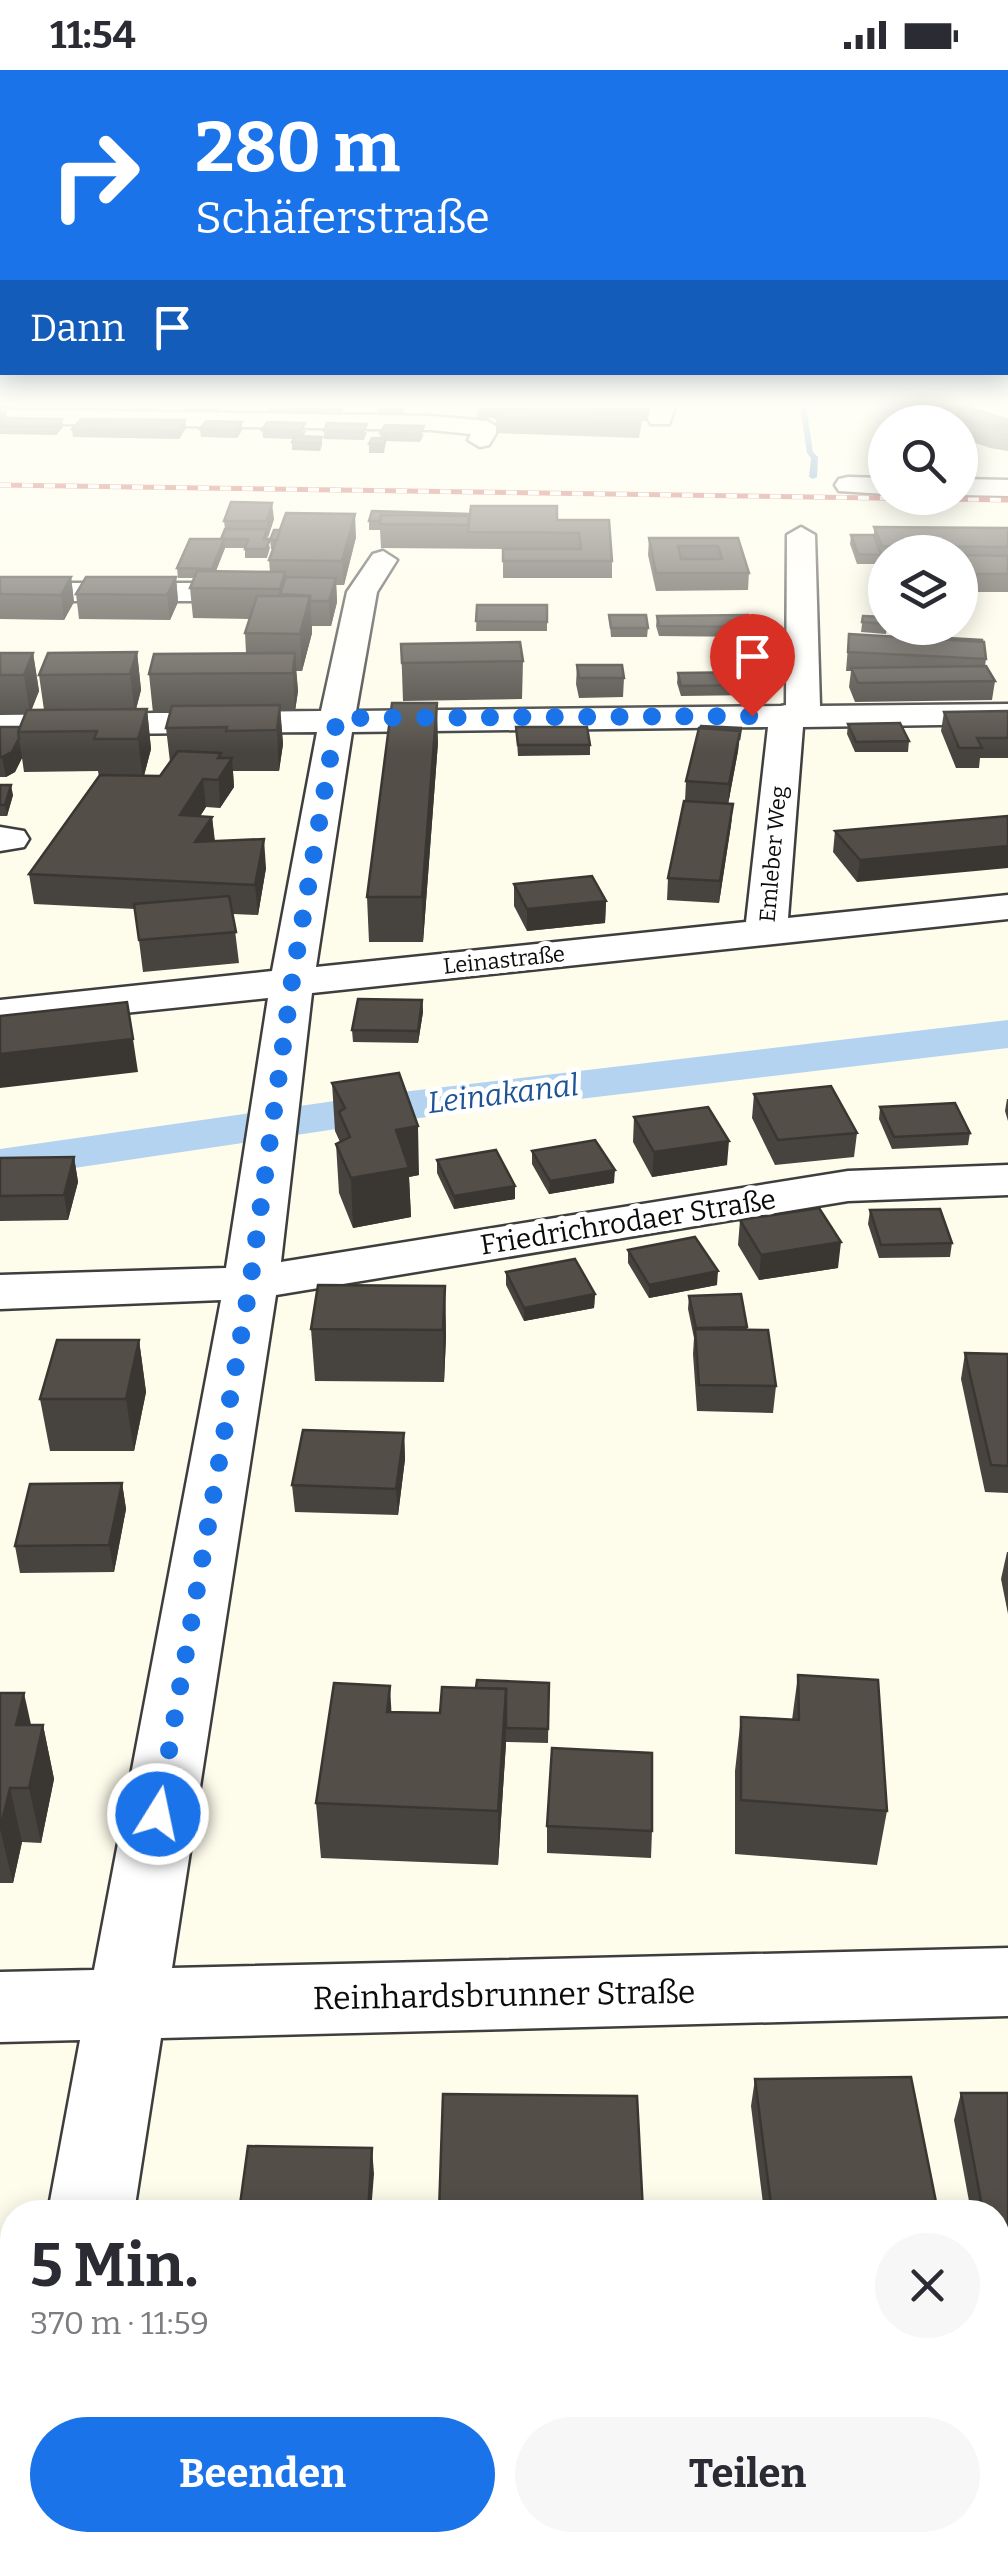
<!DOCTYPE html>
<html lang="de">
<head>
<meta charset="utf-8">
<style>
	:root { --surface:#fff; --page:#f7f7f7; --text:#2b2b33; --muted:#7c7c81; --accent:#1a73e8 }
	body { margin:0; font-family:Bitter,serif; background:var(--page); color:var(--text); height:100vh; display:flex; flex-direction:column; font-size:38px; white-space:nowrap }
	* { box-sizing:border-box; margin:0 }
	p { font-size:32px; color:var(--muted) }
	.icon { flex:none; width:55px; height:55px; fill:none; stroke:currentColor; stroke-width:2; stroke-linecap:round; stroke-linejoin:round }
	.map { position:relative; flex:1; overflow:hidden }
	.panel { position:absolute; left:0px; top:2130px; width:1010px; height:352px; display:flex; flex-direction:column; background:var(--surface); border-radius:40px 40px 0 0; box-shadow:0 5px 25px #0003 }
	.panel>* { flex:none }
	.top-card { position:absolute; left:0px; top:0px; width:1010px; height:305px; box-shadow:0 5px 25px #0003; background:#1a73e8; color:#fff; overflow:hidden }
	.tools { position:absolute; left:868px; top:335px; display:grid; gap:20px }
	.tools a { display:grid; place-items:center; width:110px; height:110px; border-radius:50%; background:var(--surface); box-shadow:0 5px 25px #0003; font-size:50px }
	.pin { position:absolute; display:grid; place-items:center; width:85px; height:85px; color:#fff; margin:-102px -42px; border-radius:50% 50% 50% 0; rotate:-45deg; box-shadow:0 0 10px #0007 }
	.pin .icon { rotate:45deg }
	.me { position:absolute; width:110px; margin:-55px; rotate:10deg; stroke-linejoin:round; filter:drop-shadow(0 0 8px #0008) }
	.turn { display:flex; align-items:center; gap:35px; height:210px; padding:0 30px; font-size:45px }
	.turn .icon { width:130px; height:130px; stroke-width:2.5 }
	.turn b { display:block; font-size:70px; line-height:85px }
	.then { display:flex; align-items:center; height:95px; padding:0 30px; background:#0003; gap:20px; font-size:38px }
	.round { display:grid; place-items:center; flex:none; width:105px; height:105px; border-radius:52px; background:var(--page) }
	.overview { display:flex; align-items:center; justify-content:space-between; height:170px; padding:0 30px }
	h1 { font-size:60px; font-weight:700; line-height:75px }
	.action { display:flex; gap:20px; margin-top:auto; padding:20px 30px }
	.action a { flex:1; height:115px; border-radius:60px; background:var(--accent); color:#fff; font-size:40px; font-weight:700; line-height:115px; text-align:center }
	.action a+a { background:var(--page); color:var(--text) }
	.status { display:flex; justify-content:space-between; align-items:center; height:70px; padding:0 50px; background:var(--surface); direction:ltr }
	.status svg { height:28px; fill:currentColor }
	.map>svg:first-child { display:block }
</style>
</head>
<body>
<div class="status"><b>11:54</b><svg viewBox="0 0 49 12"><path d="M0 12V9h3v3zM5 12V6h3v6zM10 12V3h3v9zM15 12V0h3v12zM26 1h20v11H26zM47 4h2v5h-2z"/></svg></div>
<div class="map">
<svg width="1008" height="2482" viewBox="0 0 1008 2482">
	<rect width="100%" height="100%" fill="#fefceb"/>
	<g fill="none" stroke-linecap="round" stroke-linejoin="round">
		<!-- stream -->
		<polygon fill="#3f80c3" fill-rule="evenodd" points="800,335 806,335 813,382 818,387 817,407 813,409 809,407 811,388 807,383"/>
		<!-- canal -->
		<polygon fill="#b3d3f1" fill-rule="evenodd" points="1008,950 1008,978 377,1053 0,1109 0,1079 377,1025"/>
		<defs>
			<g id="minor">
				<polygon points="652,335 676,335 669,354 651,354 648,349"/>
				<polygon points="0,339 432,346 487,351 499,358 489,375 480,377 468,370 471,364 432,360 0,353"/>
				<polygon points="848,407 885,408 885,424 839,421 835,415 839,409"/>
				<polygon points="960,409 1008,410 1008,426 960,425"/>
				<path d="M801 457 815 465 820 636 1008 634V654L803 657 788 848 1008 825V849L312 923 281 1192 848 1101 1008 1095V1125L848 1131 276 1225 172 1898 1008 1878V1946L161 1968 134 2142H48L80 1970 0 1972V1902L94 1900 221 1230 0 1239V1205L226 1198 268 928 0 956V930L272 901 317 662 0 665V645L321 641 347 522 373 484 383 481 397 490 377 522 356 641 781 636 786 635 787 465ZM768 657 746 852 316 897 352 662Z"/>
				<polygon points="0,513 267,513 282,522 267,531 0,531"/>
				<polygon points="0,757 24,761 29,769 24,777 0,781"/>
				<polygon points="12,2431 12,2470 86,2470 85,2482 0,2482 0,2441"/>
			</g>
		</defs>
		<!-- minor casing -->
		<use href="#minor" stroke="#3e3e3e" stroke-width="5"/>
		<!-- minor -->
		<use href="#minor" fill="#fff" fill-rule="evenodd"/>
		<defs>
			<polyline id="rail" points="0,415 1008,430"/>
		</defs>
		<!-- rail casing -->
		<use href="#rail" stroke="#b1352e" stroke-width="5"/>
		<!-- rail -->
		<use href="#rail" stroke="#fff" stroke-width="4" stroke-dasharray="11" stroke-linecap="butt"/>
	</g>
	<!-- wall -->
	<g fill="#47433e">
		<polygon points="0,335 14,335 11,338 0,338"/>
		<polygon points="34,335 86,335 82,340 34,339"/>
		<polygon points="104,335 157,335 153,341 105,340"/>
		<polygon points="187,335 222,335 217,342 187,342"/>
		<polygon points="268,335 344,335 344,338 341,345 268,343"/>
		<polygon points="408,335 402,345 377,344 377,337"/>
		<polygon points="477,335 649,335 646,351 642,351 639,368 496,363 496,348 477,348"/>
		<polygon points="905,335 952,335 956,338 1008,350 1008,381 990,378 960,368 960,352 926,352 906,338"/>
		<polygon points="0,340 6,340 7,348 62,349 63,357 56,365 0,364"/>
		<polygon points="185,350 186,358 179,369 73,367 72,359"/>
		<polygon points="200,359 242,360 237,368 201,367"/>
		<polygon points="262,360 306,361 303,367 322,367 322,375 320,381 292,380 292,372 294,369 263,368"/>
		<polygon points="324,361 367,362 364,370 324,369"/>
		<polygon points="380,363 424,364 420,372 386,371 384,383 369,383 369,374 381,368"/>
		<polygon points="274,449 267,469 270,478 267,488 245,488 245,478 225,478 216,501 270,502 269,490 273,479 271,479 270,470 356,467 344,515 336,515 337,532 331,556 312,556 312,563 302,601 296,601 298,621 295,641 280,641 283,674 279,701 233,701 234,717 220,738 206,737 200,746 212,747 215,771 266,798 258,845 233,844 239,893 143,902 135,839 34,834 29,804 99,707 98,701 24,702 22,688 15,702 6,707 0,707 0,657 20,657 25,644 0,644 0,583 33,583 39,621 31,640 44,640 39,605 137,582 141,620 136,639 147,639 151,679 144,706 160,706 170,692 166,658 170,643 153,643 149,604 246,583 245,563 249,549 193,548 190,518 194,508 178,508 177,498 221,469 225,459 224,451"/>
		<polygon points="609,450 612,491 612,508 503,508 503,479 381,478 380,460 369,460 369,451"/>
		<polygon points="874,457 1008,458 1008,522 960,522 960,482 885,482 885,494 857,494 850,474 851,465 874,465"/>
		<polygon points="649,468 738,468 749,503 748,520 656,521 648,485"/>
		<polygon points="0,507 71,507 74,532 64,550 0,549"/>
		<polygon points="176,507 178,532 170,550 79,549 76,524"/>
		<polygon points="477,535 547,535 547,561 476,561"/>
		<polygon points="609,545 648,558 647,567 611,567"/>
		<polygon points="657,546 752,557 751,567 659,566 656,556"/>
		<polygon points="863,546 885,547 885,558 887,558 886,564 861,562"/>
		<polygon points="916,559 930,567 986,589 985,596 995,611 992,630 855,632 849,617 851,601 846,601 849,564 902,567 915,566"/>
		<polygon points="401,574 523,591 522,629 403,631"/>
		<polygon points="577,595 624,608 623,627 579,628 576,614"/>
		<polygon points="678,603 758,615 757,625 681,626 677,613"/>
		<polygon points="1008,641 1008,688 980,688 979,698 956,698 941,661 944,642"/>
		<polygon points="848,654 909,671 908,682 855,682 847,664"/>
		<polygon points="516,657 590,675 590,685 518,686"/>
		<polygon points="741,658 738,681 728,734 733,734 731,755 719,833 667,830 668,808 685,731 686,711"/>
		<polygon points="438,672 423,872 369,872 367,827"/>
		<polygon points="0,715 13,725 7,746 0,746"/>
		<polygon points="1008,746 857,812 833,782 835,761"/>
		<polygon points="514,814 606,831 605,853 527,861 514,836"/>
		<polygon points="422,930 423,942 418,973 353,972 352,960"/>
		<polygon points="332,1013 419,1105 409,1107 411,1147 353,1158 339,1123 336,1074 340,1072 335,1061"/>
		<polygon points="754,1024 857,1063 854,1087 775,1095 752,1048"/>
		<polygon points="1007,1029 1008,1029 1008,1051 1005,1041"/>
		<polygon points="880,1037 970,1063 968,1075 892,1079 879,1049"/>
		<polygon points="634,1047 727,1095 652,1107 633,1072"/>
		<polygon points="532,1081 614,1113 549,1124 532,1094"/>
		<polygon points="74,1087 78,1112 68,1150 0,1151 0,1088"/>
		<polygon points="437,1090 515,1116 515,1129 454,1139 437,1103"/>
		<polygon points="870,1140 952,1173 950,1187 879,1188 868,1154"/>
		<polygon points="740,1150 838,1198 759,1210 738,1175"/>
		<polygon points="628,1180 717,1215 649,1228 628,1193"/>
		<polygon points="506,1202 595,1224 594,1238 524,1251 506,1215"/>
		<polygon points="445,1216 446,1267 444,1312 315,1311 311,1259"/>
		<polygon points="689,1226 747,1257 747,1259 776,1316 773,1343 697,1341 693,1284 694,1268 688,1239"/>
		<polygon points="139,1270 146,1322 134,1381 50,1381 40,1329"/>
		<polygon points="965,1283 1008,1284 1008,1423 985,1422 961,1309"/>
		<polygon points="404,1363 405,1389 398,1445 295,1442 292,1415"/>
		<polygon points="122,1413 126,1439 114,1502 20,1503 15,1476"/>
		<polygon points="1007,1482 1008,1482 1008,1544 1001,1509"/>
		<polygon points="798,1605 887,1741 877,1795 735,1784 735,1701 741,1647 792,1650"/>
		<polygon points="549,1613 548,1673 506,1672 498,1795 321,1788 316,1733 392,1642 440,1643 476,1618"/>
		<polygon points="0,1623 31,1655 43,1655 54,1709 41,1773 22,1772 13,1813 0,1813"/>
		<polygon points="547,1756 652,1761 651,1788 547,1783"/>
		<polygon points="755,2009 938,2142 764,2142 751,2036"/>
		<polygon points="961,2023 1008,2023 1008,2229 998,2229 998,2142 971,2142 954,2050"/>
	</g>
	<!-- shaded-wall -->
	<g fill="#3a3732">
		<polygon points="6,340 8,355 0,356 0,347"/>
		<polygon points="62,349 63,357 56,365 55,357"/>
		<polygon points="185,350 186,358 179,369 178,361"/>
		<polygon points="242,352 242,360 237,368 236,360"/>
		<polygon points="1008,352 1008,365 992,362 993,357"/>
		<polygon points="272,433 274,449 268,468 267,451"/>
		<polygon points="355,444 356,467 344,515 342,491"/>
		<polygon points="224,469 225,478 213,508 212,499"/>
		<polygon points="71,507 74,532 64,550 61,525"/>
		<polygon points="176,507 178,532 170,550 167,525"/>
		<polygon points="336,508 337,532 331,556 329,531"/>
		<polygon points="310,526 312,563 302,601 300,564"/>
		<polygon points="137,582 141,620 135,643 130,604"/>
		<polygon points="33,583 39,621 30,644 24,605"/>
		<polygon points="295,583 298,621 295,641 293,603"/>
		<polygon points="437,633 438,672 423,872 422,827"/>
		<polygon points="280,635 283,674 279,701 277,660"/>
		<polygon points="147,639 151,679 143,709 138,669"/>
		<polygon points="740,661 738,681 728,735 729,714"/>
		<polygon points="19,668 22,688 15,702 6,707 2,687"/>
		<polygon points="221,683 222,703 232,688 234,717 220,738 218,688"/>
		<polygon points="203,709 206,737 183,774 180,745"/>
		<polygon points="11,715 13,725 7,746 5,735"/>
		<polygon points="733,734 731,755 719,833 720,811"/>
		<polygon points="212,747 215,776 195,772"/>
		<polygon points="264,769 266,798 258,845 255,815"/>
		<polygon points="1008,776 1008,798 857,812 860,790"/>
		<polygon points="606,831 605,853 527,861 527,839"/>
		<polygon points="422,930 423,942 418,973 418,961"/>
		<polygon points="133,969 138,1002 0,1018 0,984"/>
		<polygon points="418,1056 419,1105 409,1107 411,1147 353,1158 351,1108 396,1060"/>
		<polygon points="729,1071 727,1095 652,1107 654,1082"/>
		<polygon points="74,1087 78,1112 68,1150 64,1125"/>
		<polygon points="615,1100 614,1113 549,1124 550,1111"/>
		<polygon points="515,1116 515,1129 454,1139 454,1126"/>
		<polygon points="841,1172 838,1198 759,1210 761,1185"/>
		<polygon points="718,1201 717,1215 649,1228 649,1215"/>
		<polygon points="445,1216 446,1267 444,1312 443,1260"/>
		<polygon points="595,1224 594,1238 524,1251 524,1238"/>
		<polygon points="139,1270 146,1322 134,1381 126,1329"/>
		<polygon points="404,1363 405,1389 398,1445 396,1419"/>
		<polygon points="122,1413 126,1439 114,1502 109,1475"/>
		<polygon points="390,1616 393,1670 387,1642"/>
		<polygon points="506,1619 506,1674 498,1795 498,1741"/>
		<polygon points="24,1623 36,1677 16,1655"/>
		<polygon points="43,1655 54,1709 41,1773 29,1718"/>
		<polygon points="10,1718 22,1772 13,1813 0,1759"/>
		<polygon points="372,2078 374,2104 371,2142 368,2142"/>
	</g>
	<!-- building -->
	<g fill="#534e48" stroke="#3a3732" stroke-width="2.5" fill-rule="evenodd">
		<polygon points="268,335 342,335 341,337"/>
		<polygon points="378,335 403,335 401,338 377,337"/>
		<polygon points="925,335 952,335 956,338 938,340 938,344"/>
		<polygon points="965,336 1008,350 1008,352 993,357 938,340"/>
		<polygon points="500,340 642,345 639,353 496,348"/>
		<polygon points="7,348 62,349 55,357 0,356"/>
		<polygon points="81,349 185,350 178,361 72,359"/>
		<polygon points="206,351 242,352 236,360 200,359"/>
		<polygon points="267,352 305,353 301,361 262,360"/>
		<polygon points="327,353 367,354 363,362 324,361"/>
		<polygon points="385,355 424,356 420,364 380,363"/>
		<polygon points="1008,358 1008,365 992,362"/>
		<polygon points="295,366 322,367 319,373 292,372"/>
		<polygon points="372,368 386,368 384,375 369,374"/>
		<polygon points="231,432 272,433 267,451 224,451"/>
		<polygon points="471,436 557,436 557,450 609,450 612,491 503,491 503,479 581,479 579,463 468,462"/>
		<polygon points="372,441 470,444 469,451 469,446 381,445 380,451 369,451"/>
		<polygon points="286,443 355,444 342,491 269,490"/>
		<polygon points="381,445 469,446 468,455 380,454"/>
		<polygon points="874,457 1008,458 1008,477 882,476"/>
		<polygon points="225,459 267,459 264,469 270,469 266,479 245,479 248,469 221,469"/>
		<polygon points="274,460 280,460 277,470 270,470"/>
		<polygon points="851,465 874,465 881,485 858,484"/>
		<path d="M649 468H738L749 503H656ZM678 476H718L722 489H681Z"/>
		<polygon points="190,469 224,469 212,499 177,498"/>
		<polygon points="960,485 1008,486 1008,504 960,504"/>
		<polygon points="197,501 285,502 280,519 190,518"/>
		<polygon points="0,507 71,507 61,525 0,524"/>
		<polygon points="86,507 176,507 167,525 76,524"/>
		<polygon points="286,507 336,508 329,531 310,531 310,526 280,524"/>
		<polygon points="257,526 310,526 300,564 245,563"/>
		<polygon points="477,535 547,535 547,552 476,551"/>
		<polygon points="609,545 646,545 648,558 611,558"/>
		<polygon points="748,545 752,557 659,556 657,546"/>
		<polygon points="863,546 885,547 885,554 862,552"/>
		<polygon points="916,559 930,560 930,567 982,570 982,572 902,567 902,566 916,567"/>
		<polygon points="849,564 984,572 986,589 848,582"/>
		<polygon points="520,572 523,591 402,593 401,574"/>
		<polygon points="137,582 130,604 39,605 48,583"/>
		<polygon points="0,583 33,583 24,605 0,605"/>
		<polygon points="295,583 293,603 149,604 154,584"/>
		<polygon points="577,595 622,595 624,608 579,608"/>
		<polygon points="986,596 995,611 858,613 851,598"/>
		<polygon points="753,602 758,615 681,616 678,603"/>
		<polygon points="392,633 437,633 422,827 367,827"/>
		<polygon points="280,635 277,660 226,661 227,657 166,658 172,636"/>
		<polygon points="147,639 138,669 94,669 97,661 18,662 27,640"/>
		<polygon points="1008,641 1008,668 977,668 982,678 959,678 944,642"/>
		<polygon points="900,653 909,671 856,672 848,654"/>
		<polygon points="701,656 741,658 739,670 740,661 700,658"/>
		<polygon points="0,657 20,657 18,662 19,668 12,682 2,687 0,687"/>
		<polygon points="516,657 587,657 590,675 518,675"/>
		<polygon points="699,658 740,661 729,714 686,711"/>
		<polygon points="178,681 221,683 218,688 232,688 218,710 203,709 180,745 212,747 195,772 264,769 255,815 29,804 100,705 160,706"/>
		<polygon points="0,715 11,715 5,735 0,735"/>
		<polygon points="684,731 733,734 720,811 668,808"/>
		<polygon points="1008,746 1008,776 860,790 835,761"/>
		<polygon points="592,806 606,831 527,839 514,814"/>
		<polygon points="229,826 236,862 139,870 134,834"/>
		<polygon points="358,929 422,930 418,961 352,960"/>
		<polygon points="127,932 133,969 0,984 0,946"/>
		<polygon points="399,1003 418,1056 396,1060 409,1098 351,1108 336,1074 350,1067 339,1042 345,1038 332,1013"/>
		<polygon points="831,1016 857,1063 778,1070 754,1024"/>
		<polygon points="955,1033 970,1063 894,1067 880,1037"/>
		<polygon points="708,1037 729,1071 654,1082 634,1047"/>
		<polygon points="595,1070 615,1100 550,1111 532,1081"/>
		<polygon points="496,1080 515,1116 454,1126 437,1090"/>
		<polygon points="74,1087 64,1125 0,1126 0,1088"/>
		<polygon points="819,1138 841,1172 761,1185 740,1150"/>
		<polygon points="940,1139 952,1173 881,1175 870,1140"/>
		<polygon points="695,1167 718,1201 649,1215 628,1180"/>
		<polygon points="575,1189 595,1224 524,1238 506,1202"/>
		<polygon points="318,1215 445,1216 443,1260 311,1259"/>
		<polygon points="741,1224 747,1257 696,1258 689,1226"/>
		<polygon points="695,1259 768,1260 776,1316 699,1315"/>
		<polygon points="57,1270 139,1270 126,1329 40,1329"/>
		<polygon points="965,1283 1008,1284 1008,1396 991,1395"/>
		<polygon points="303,1360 404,1363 396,1419 292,1415"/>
		<polygon points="122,1413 109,1475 15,1476 30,1414"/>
		<polygon points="798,1605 878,1610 887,1741 741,1730 741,1647 799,1650"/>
		<polygon points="477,1610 549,1613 548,1659 506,1658 506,1619 476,1618"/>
		<polygon points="334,1613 390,1616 387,1642 440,1643 442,1617 506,1619 498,1741 316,1733"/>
		<polygon points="0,1623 24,1623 16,1655 43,1655 29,1718 10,1718 0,1759"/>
		<polygon points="552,1678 652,1683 652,1761 547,1756"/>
		<polygon points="911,2007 938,2142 772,2142 755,2009"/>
		<polygon points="961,2023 1008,2023 1008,2203 998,2203 998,2142 983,2142"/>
		<polygon points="443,2024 637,2026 643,2142 439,2142"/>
		<polygon points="248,2076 372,2078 368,2142 239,2142"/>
	</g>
	<!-- sky -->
	<linearGradient id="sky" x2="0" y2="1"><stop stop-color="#93c0ec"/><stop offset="0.49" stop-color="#fffef6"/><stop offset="1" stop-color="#fffef6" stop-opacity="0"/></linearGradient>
	<rect width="1008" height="683" fill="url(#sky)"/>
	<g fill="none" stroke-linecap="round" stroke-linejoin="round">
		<!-- route -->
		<polyline stroke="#1a73e8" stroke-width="18" stroke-dasharray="0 32.4" points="158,1744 250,1214 292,911 337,648 752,646"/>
	</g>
	<g text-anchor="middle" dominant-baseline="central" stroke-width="10" stroke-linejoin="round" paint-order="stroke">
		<!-- far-street labels -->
		<g font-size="22" fill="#0b0b0b" stroke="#fff">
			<text transform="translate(773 784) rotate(-85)">Emleber Weg</text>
			<text transform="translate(504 890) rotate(-6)">Leinastraße</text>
		</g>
		<!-- street labels -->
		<g font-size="28" fill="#0b0b0b" stroke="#fff">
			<text transform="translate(628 1152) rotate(-9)">Friedrichrodaer Straße</text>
		</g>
		<!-- water labels -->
		<g font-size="30" font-style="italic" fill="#1e5493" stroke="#fff">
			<text transform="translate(503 1024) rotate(-7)">Leinakanal</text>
		</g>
		<!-- near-street labels -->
		<g font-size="32" fill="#0b0b0b" stroke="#fff">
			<text transform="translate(504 1925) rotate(-1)">Reinhardsbrunner Straße</text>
		</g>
	</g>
</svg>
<div class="tools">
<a><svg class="icon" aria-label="search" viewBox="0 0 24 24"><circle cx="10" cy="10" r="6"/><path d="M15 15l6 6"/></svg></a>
<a><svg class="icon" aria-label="layers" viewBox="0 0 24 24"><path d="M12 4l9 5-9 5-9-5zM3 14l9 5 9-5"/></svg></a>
</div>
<div class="pin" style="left:752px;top:646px;background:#d93025"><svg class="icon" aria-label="arrive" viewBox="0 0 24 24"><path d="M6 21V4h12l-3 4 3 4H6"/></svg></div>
<svg class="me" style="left:158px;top:1744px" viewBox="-20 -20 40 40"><circle r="17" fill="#1a73e8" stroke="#fff" stroke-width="3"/><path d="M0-11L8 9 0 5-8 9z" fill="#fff"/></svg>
<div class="top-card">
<div class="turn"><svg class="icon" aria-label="right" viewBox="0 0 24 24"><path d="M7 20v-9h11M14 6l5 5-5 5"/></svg><div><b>280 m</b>Schäferstraße</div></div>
<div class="then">Dann<svg class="icon" aria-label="arrive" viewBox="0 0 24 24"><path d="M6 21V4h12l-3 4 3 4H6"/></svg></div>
</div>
<section class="panel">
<div class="overview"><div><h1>5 Min.</h1><p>370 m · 11:59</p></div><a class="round"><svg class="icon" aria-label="close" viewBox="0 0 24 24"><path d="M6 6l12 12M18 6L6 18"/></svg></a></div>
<div class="action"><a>Beenden</a><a>Teilen</a></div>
</section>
</div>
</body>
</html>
